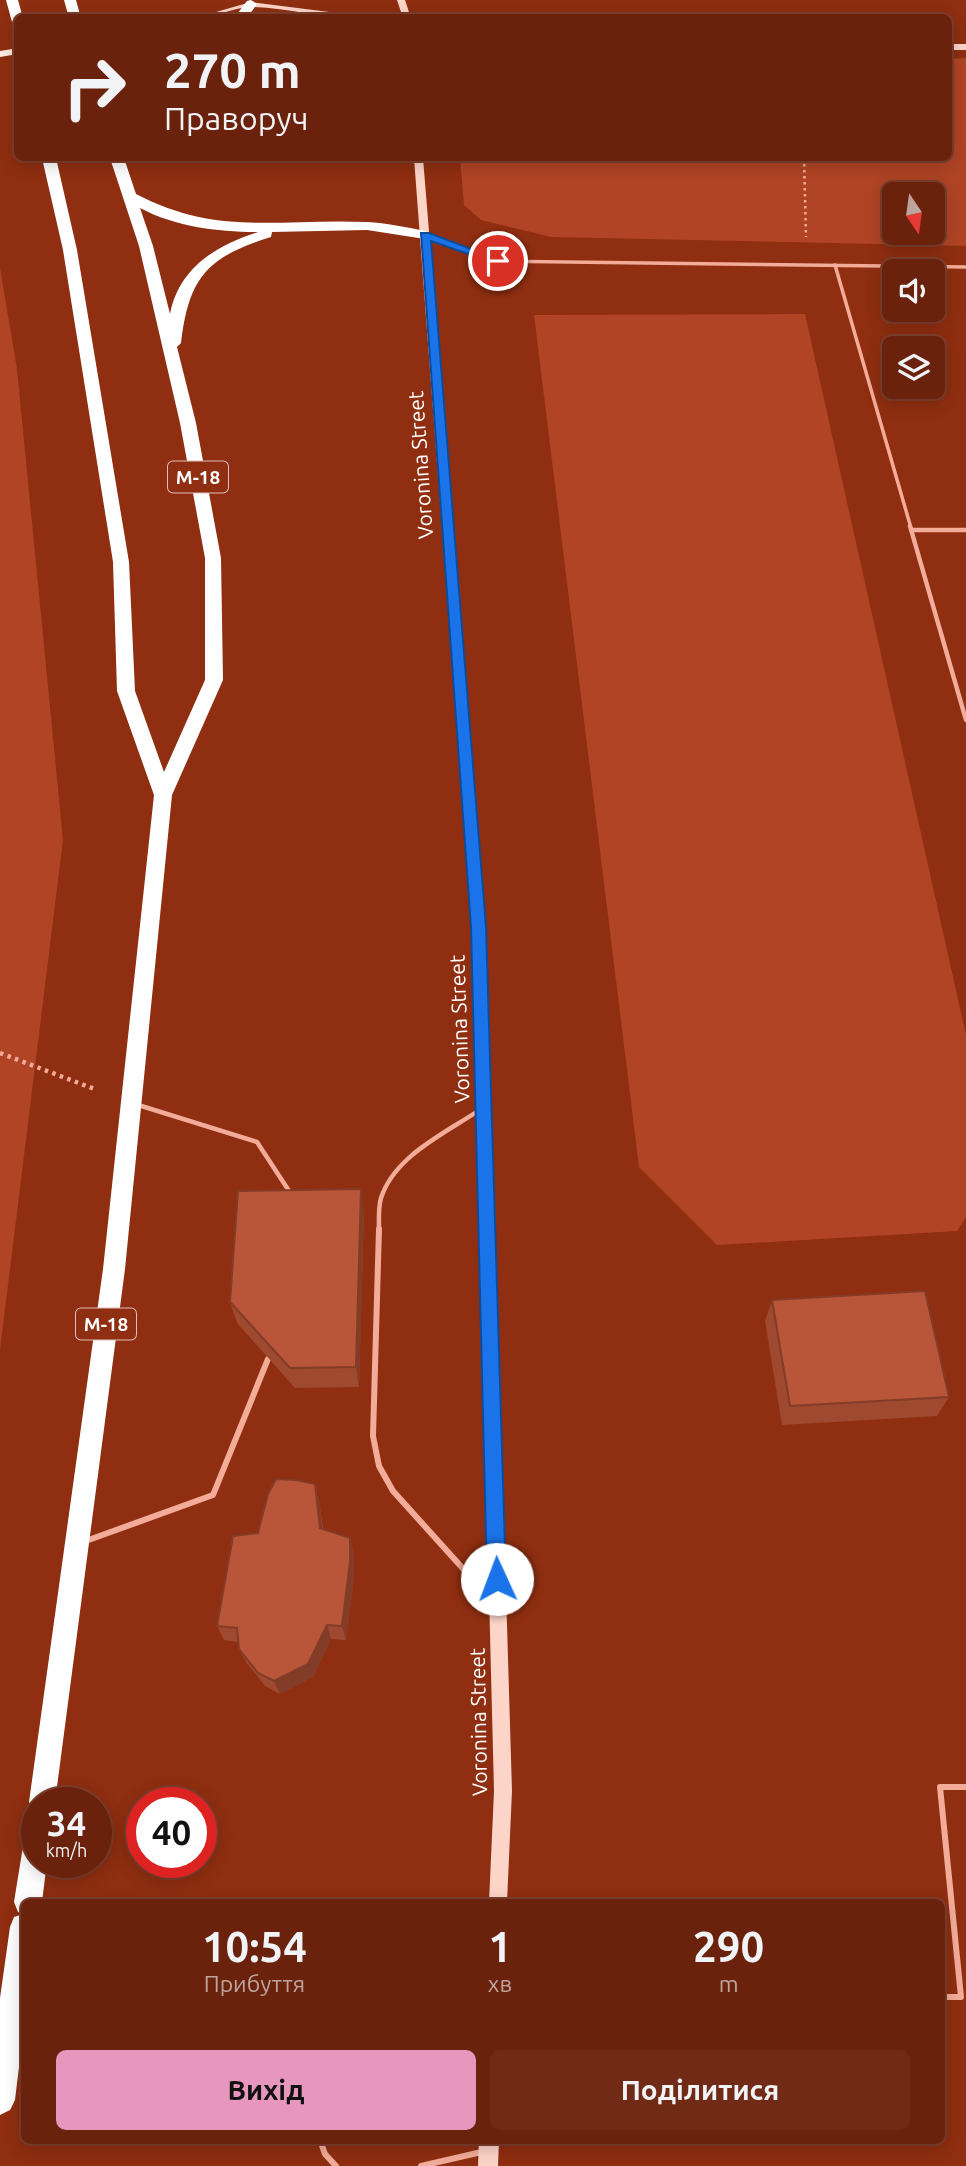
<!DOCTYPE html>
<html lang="uk">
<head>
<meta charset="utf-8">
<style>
	:root { --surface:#6b220c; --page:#702a15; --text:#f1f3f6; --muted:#bea49d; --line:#7e3f2d; --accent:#e797bd }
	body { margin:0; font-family:Ubuntu,sans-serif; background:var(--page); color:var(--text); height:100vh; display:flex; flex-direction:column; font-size:26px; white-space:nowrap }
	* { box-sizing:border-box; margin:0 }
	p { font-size:23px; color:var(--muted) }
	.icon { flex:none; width:38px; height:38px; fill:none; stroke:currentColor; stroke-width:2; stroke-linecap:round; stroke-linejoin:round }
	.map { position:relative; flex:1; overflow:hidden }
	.drawer { position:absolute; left:21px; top:1899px; width:924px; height:245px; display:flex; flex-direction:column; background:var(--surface); border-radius:10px; box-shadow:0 4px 18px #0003,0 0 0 2px var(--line) }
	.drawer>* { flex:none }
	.hud { position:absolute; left:14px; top:14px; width:938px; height:147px; border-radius:10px; box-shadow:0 4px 18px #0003,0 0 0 2px var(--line); background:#6b220c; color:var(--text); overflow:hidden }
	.needle { width:46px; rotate:167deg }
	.tools { position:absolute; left:882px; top:182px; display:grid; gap:14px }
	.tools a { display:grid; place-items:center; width:63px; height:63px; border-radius:10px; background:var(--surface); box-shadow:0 4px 18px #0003,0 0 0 2px var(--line); font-size:35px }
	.speed { position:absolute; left:21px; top:1787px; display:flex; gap:14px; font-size:35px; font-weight:700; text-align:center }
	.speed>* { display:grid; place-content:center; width:91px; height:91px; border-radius:50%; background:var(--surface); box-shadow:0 4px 18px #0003,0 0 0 2px var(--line); line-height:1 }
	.speed small { font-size:18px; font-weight:400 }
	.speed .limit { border:10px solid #d22; background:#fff; color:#111 }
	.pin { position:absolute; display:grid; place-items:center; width:60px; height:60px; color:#fff; margin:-30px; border:4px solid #fff; border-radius:50%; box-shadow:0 2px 7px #0007 }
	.me { position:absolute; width:77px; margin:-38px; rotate:358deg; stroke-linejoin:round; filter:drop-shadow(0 0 5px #0008) }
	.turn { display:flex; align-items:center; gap:24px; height:147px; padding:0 35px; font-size:32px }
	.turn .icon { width:91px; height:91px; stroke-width:2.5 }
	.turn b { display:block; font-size:49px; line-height:60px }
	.eta { display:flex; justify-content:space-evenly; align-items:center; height:119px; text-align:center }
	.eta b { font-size:42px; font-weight:600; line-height:49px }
	.cta { display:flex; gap:14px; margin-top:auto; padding:14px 35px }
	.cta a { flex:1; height:80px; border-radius:10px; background:var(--accent); color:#111; font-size:28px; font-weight:600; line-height:80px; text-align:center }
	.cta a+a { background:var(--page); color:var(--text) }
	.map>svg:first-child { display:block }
</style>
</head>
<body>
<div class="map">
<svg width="966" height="2166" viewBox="0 0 966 2166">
	<rect width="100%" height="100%" fill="#8f2e10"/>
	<!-- green -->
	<g fill="#b04425" fill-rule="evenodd">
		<path d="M966 58V246L551 237 481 220 464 205 460 158H948L949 59ZM894 194H933V233H894Z"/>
		<polygon points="0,268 17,369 63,840 0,1350"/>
		<polygon points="805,314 966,1035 966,1217 957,1231 717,1245 639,1167 534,315"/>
	</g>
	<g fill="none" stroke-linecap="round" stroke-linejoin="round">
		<!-- path-far1 -->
		<polyline stroke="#f3ac99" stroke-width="2.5" stroke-dasharray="2.5 3.5" stroke-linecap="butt" points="804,158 806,237"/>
		<!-- path -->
		<polyline stroke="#f3ac99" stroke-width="4.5" stroke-dasharray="3.5 4.5" stroke-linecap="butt" points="0,1053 97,1090"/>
		<!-- lane-far2 -->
		<g stroke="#f3ac99" stroke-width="3.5">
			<polyline points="425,235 498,261 966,267"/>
			<polyline points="835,265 911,528"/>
		</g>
		<!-- lane-far1 -->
		<g stroke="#f3ac99" stroke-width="4.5">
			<polyline points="910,526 966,720"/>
			<polyline points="911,530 966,530"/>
			<polyline points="135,1104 257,1142 291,1194"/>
			<path d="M379 1230C379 1220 378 1208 381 1198 395 1155 446 1133 481 1109"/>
		</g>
		<!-- lane -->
		<g stroke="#f3ac99" stroke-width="6">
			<polyline points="379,1229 373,1436 379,1466 393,1491 494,1603"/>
			<polyline points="83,1542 213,1495 268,1359"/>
			<polyline points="942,1997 961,1997 940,1787 966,1787"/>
			<polyline points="320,2140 325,2154 336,2166"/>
			<polyline points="421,2166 486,2151"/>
		</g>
		<!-- secondary -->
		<g fill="#fdd4c8" fill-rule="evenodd">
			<polygon points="397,0 405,0 411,18 403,18"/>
			<path d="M251 2 353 15 357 18C322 18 288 8 254 7 235 6 216 18 195 18Z"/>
			<rect x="948" y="44" width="18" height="6"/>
			<polygon points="414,158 423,158 486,927 512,1791 507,1902 489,1902 494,1791 472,927"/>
			<polygon points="479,2140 499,2140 498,2166 478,2166"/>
		</g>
		<!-- primary -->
		<polygon fill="#ffece4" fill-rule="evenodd" points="18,48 18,54 0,57 0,51"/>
		<!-- highway -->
		<g fill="#fff" fill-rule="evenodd">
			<polygon points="6,0 18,0 23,18 18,18 18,26 12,22"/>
			<polygon points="64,0 76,0 81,18 69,18"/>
			<polygon points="251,0 257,4 247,18 234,18 247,1"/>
			<path d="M42 158H56L77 250 129 562 135 691 164 772 205 680V558L180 423 139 246 110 158H124L136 194C218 237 280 218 367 222 386 223 406 227 425 231L432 235 425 239 367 230 272 232 271 237C207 257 189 277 181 343L177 347 196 423 221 558 223 680 172 795 125 1269 55 1802H37V1813L33 1811 29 1802 103 1269 154 795 117 691 113 562 63 250ZM140 208C176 227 218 232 258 232 216 245 179 268 170 314L153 246Z"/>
			<polygon points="37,1827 37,1862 47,1862 42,1902 24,1902 24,2026 15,2100 10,2110 0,2115 0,1998 10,1927 14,1917 23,1914 18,1912 14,1902 24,1840 27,1830"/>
		</g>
	</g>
	<!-- wall -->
	<g fill="#9f4930">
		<polygon points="364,1212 359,1387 295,1388 237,1323 230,1302"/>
		<polygon points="772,1300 949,1397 937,1416 782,1425 765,1321"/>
		<polygon points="319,1501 323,1528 350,1538 354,1554 354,1577 346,1640 331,1639 313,1677 280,1694 265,1686 246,1662 239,1649 238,1642 224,1640 217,1626 258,1533"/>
	</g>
	<!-- shaded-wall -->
	<g fill="#823c27">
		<polygon points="361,1189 364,1212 359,1387 356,1367"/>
		<polygon points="315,1484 319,1501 324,1544 320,1528"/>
		<polygon points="350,1538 354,1554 354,1577 346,1640 342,1626"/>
		<polygon points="327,1625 331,1639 313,1677 280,1694 274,1681"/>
	</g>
	<!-- building -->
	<g fill="#b95538" stroke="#823c27" stroke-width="2">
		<polygon points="361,1189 356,1367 290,1368 230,1302 238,1191"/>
		<polygon points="925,1291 949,1397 790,1406 772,1300"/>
		<polygon points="276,1479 296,1480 315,1484 320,1528 350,1538 350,1562 342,1626 327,1625 308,1664 274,1681 258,1673 239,1649 237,1628 217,1626 233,1536 258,1533 268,1494"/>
	</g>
	<!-- route -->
	<polygon fill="#1a73e8" stroke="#114b97" stroke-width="2" points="421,233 429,233 503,261 494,263 431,241 486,927 506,1579 503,1586 497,1589 490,1586 487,1579 471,927"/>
	<g text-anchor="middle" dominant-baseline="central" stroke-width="7" stroke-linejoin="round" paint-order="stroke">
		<!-- shield labels -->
		<g fill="#8f2e10" stroke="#ddc0b7" stroke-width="2">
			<rect x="168" y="461.5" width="60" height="31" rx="5"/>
			<rect x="76" y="1308.5" width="60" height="31" rx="5"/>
		</g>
		<g font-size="19" font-weight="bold" fill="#fff">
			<text x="198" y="477">М-18</text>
			<text x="106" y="1324">М-18</text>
		</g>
		<!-- street labels -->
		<g font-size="21" fill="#fff" stroke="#8f2e10">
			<text transform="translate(420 465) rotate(-94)">Voronina Street</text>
			<text transform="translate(459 1029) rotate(-92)">Voronina Street</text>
			<text transform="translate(478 1722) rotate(-91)">Voronina Street</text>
		</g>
	</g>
</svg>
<div class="tools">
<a><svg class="needle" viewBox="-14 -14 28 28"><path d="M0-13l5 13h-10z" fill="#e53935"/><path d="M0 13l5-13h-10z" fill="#bea49d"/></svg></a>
<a><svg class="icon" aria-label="sound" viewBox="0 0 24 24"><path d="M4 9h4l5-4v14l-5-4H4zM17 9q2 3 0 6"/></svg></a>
<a><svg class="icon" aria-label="layers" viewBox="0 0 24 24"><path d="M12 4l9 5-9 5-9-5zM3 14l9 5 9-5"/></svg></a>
</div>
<div class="speed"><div>34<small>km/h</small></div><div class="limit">40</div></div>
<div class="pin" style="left:498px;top:261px;background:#d93025"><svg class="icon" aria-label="arrive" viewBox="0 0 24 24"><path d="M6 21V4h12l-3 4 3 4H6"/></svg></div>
<svg class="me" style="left:497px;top:1579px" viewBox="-20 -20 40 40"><circle r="19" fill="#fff"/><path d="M0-13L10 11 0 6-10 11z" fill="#1a73e8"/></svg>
<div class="hud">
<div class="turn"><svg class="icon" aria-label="right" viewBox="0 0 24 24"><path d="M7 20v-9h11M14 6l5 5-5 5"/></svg><div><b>270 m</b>Праворуч</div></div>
</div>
<section class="drawer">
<div class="eta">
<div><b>10:54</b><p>Прибуття</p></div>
<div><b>1</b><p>хв</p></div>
<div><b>290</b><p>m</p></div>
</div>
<div class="cta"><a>Вихід</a><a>Поділитися</a></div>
</section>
</div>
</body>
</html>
